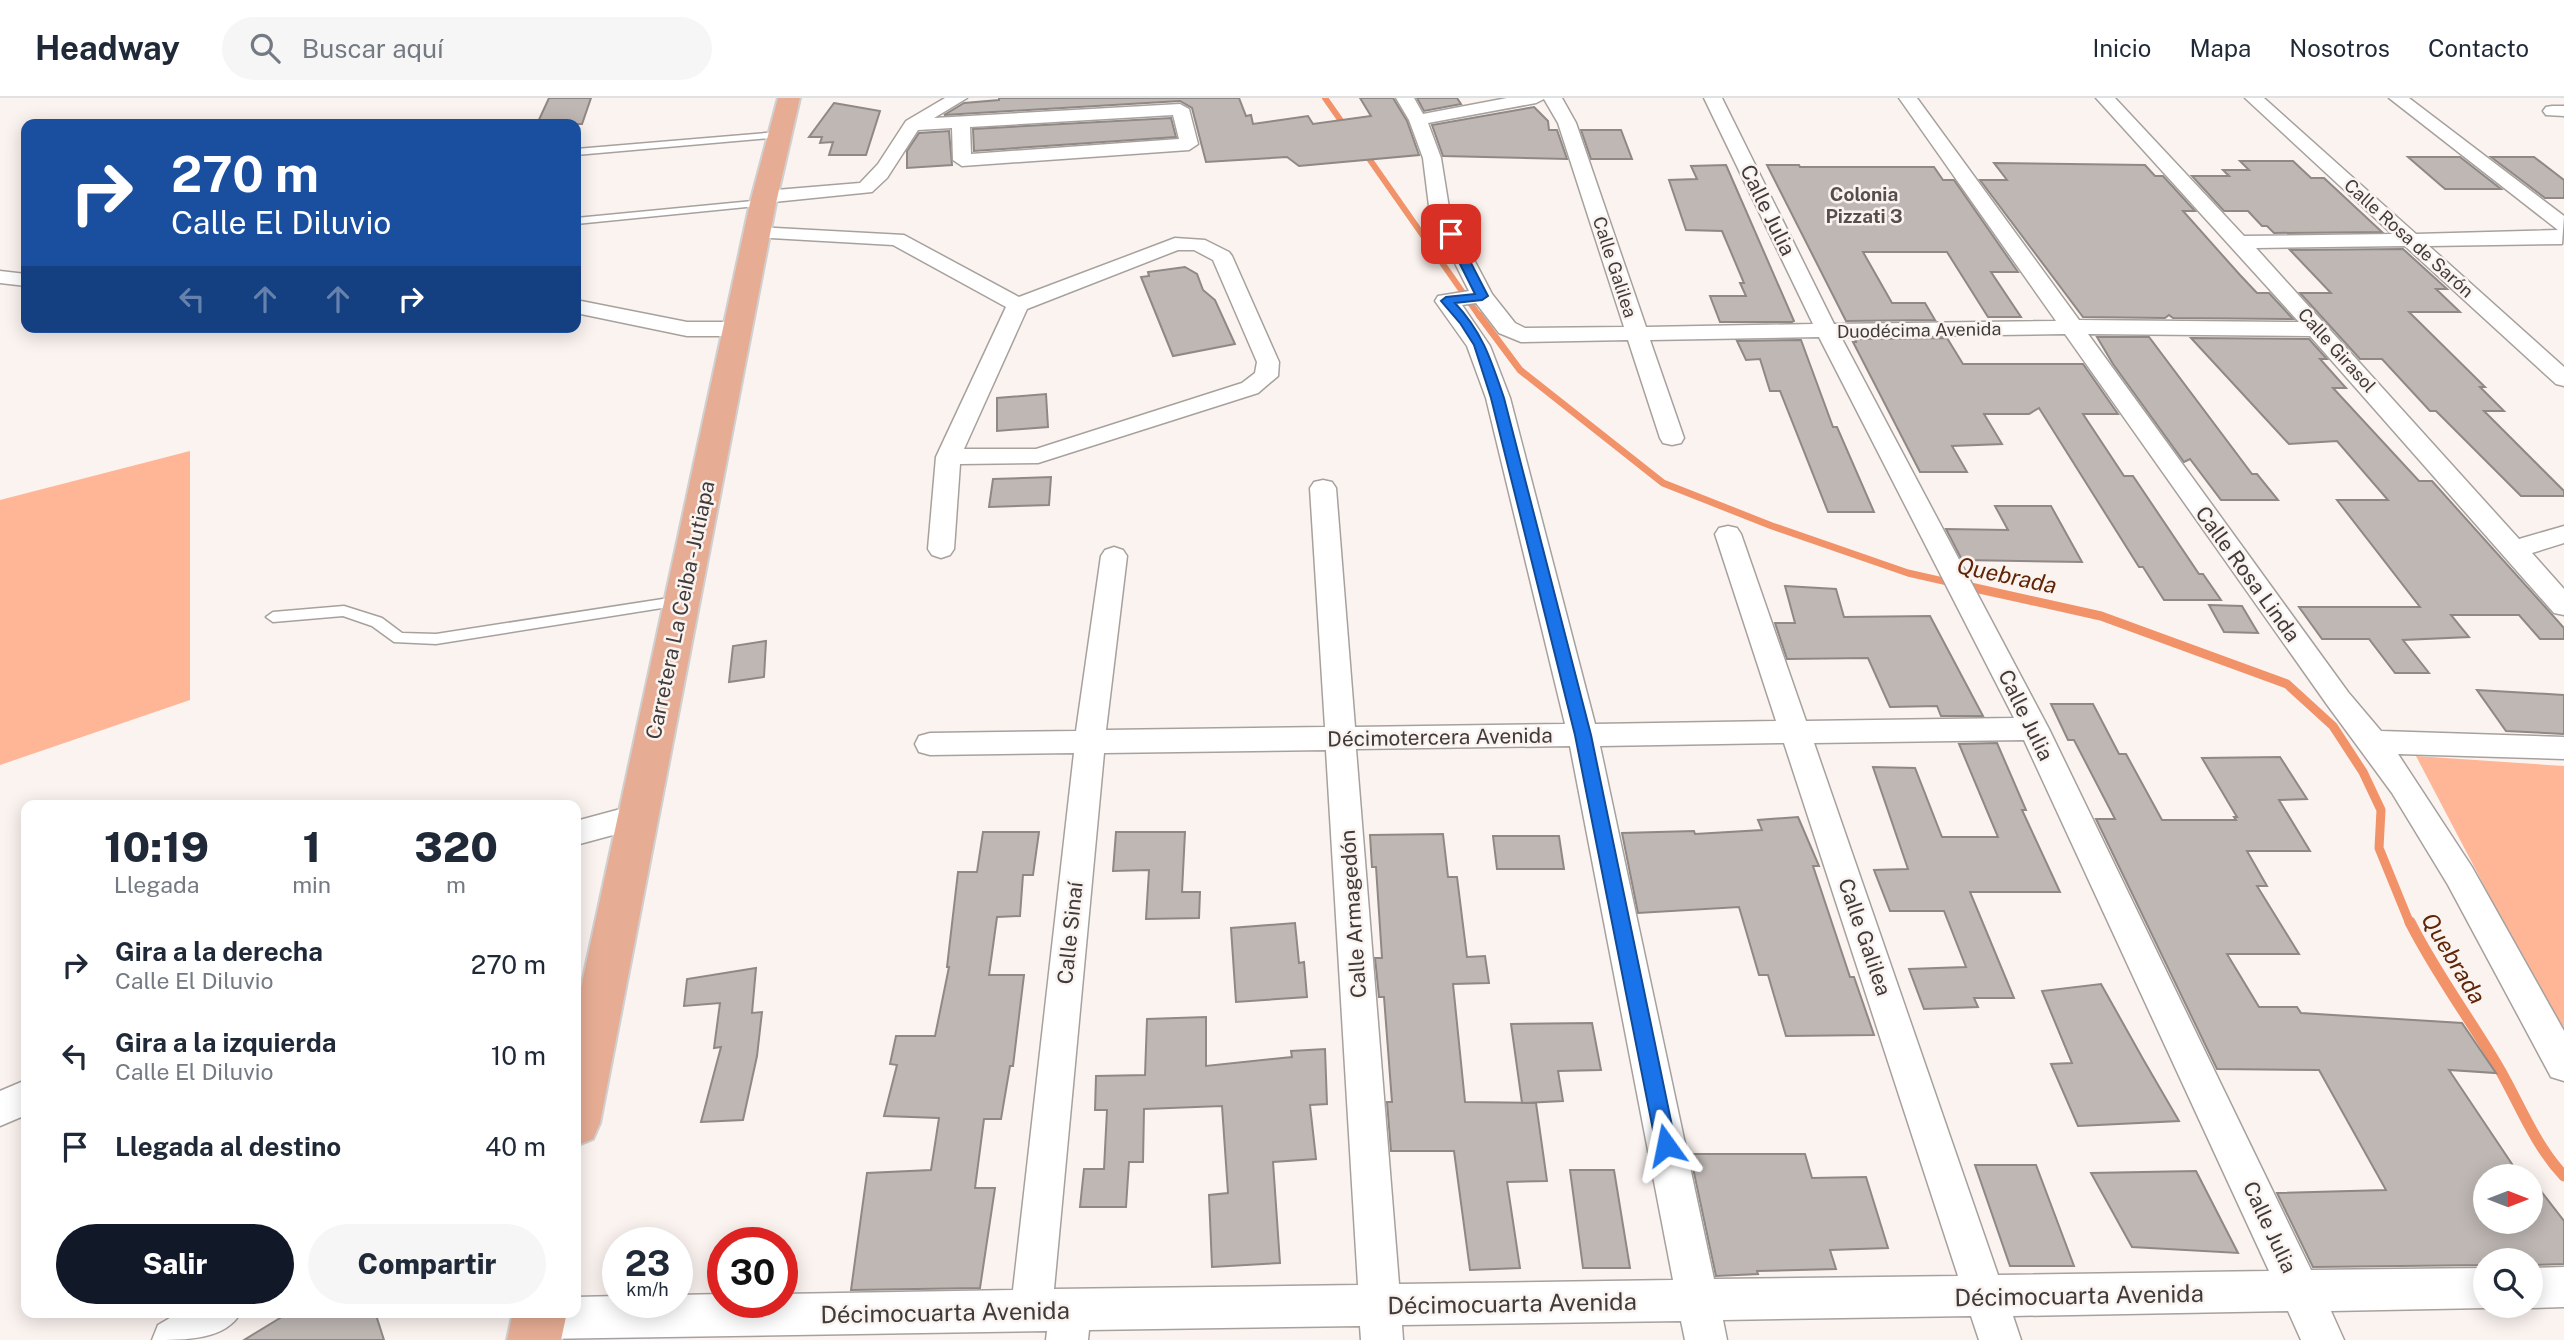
<!DOCTYPE html>
<html lang="es">
<head>
<meta charset="utf-8">
<style>
	:root { --surface:#fff; --page:#f6f6f7; --text:#1f2937; --muted:#747a83; --line:#e0e1e3; --accent:#111827 }
	body { margin:0; font-family:"Public Sans",sans-serif; background:var(--page); color:var(--text); height:100vh; display:flex; flex-direction:column; font-size:26px; white-space:nowrap }
	* { box-sizing:border-box; margin:0 }
	p { font-size:23px; color:var(--muted) }
	.icon { flex:none; width:38px; height:38px; fill:none; stroke:currentColor; stroke-width:2; stroke-linecap:round; stroke-linejoin:round }
	.map { position:relative; flex:1; overflow:hidden }
	.side { position:absolute; left:21px; top:702px; width:560px; height:518px; display:flex; flex-direction:column; background:var(--surface); border-radius:14px; box-shadow:0 4px 18px #0003 }
	.side>* { flex:none }
	.top-card { position:absolute; left:21px; top:21px; width:560px; height:214px; border-radius:14px; box-shadow:0 4px 18px #0003; background:#1a4fa0; color:#fff; overflow:hidden }
	.needle { width:46px; rotate:90deg }
	.fabs { position:absolute; left:2473px; top:1066px; display:grid; gap:14px }
	.fabs a { display:grid; place-items:center; width:70px; height:70px; border-radius:50%; background:var(--surface); box-shadow:0 4px 18px #0003; font-size:35px }
	.speed { position:absolute; left:602px; top:1129px; display:flex; gap:14px; font-size:35px; font-weight:700; text-align:center }
	.speed>* { display:grid; place-content:center; width:91px; height:91px; border-radius:50%; background:var(--surface); box-shadow:0 4px 18px #0003; line-height:1 }
	.speed small { font-size:18px; font-weight:400 }
	.speed .limit { border:10px solid #d22; background:#fff; color:#111 }
	.pin { position:absolute; display:grid; place-items:center; width:60px; height:60px; color:#fff; margin:-30px; border-radius:14px; box-shadow:0 4px 10px #0006 }
	.me { position:absolute; width:77px; margin:-38px; rotate:348deg; stroke-linejoin:round; filter:drop-shadow(0 0 5px #0008) }
	.turn { display:flex; align-items:center; gap:24px; height:147px; padding:0 35px; font-size:32px }
	.turn .icon { width:91px; height:91px; stroke-width:2.5 }
	.turn b { display:block; font-size:49px; line-height:60px }
	.lanes { display:flex; align-items:center; height:66px; padding:0 35px; background:#0003; justify-content:center; gap:35px; direction:ltr }
	.lanes .off { opacity:.35 }
	.eta { display:flex; justify-content:space-evenly; align-items:center; height:119px; text-align:center }
	.eta b { font-size:42px; font-weight:800; line-height:49px }
	.primary-button { display:flex; gap:14px; margin-top:auto; padding:14px 35px }
	.primary-button a { flex:1; height:80px; border-radius:42px; background:var(--accent); color:#fff; font-size:28px; font-weight:800; line-height:80px; text-align:center }
	.primary-button a+a { background:var(--page); color:var(--text) }
	ul { padding:0; list-style:none }
	li { display:flex; align-items:center; gap:21px; height:91px; padding:0 35px }
	li div { flex:1 }
	li b { display:block; font-size:26px }
	li em { font-style:normal }
	header { display:flex; align-items:center; gap:42px; box-sizing:border-box; height:98px; padding:0 35px; background:var(--surface); border-bottom:2px solid var(--line) }
	header strong { font-size:33px }
	nav { display:flex; gap:38px; margin-inline-start:auto; font-size:24px }
	.search { width:490px; height:63px; background:var(--page); display:flex; align-items:center; gap:18px; box-sizing:border-box; padding:0 24px; border-radius:38px; color:var(--muted); font-size:26px }
	.map>svg:first-child { display:block }
</style>
</head>
<body>
<header>
<strong>Headway</strong>
<div class="search"><svg class="icon" aria-label="search" viewBox="0 0 24 24"><circle cx="10" cy="10" r="6"/><path d="M15 15l6 6"/></svg>Buscar aquí</div>
<nav><a>Inicio</a><a>Mapa</a><a>Nosotros</a><a>Contacto</a></nav>
</header>
<div class="map">
<svg width="2564" height="1242" viewBox="0 0 2564 1242">
	<rect width="100%" height="100%" fill="#fbf3f0"/>
	<!-- green -->
	<g fill="#feb697">
		<polygon points="190,353 190,602 0,667 0,402"/>
		<polygon points="2416,658 2564,668 2564,940"/>
	</g>
	<g fill="none" stroke-linecap="round" stroke-linejoin="round">
		<!-- stream-far3 -->
		<g stroke="#f19269" stroke-width="6">
			<polyline points="1325,0 1346,30"/>
			<polyline points="1363,52 1480,219"/>
		</g>
		<!-- stream-far2 -->
		<polyline stroke="#f19269" stroke-width="7" points="1479,217 1520,272 1663,385 1772,428 1908,475 1974,490"/>
		<!-- stream-far1 -->
		<polyline stroke="#f19269" stroke-width="9" points="1966,488 2101,518 2287,586 2333,628 2363,674 2381,712 2379,750 2410,826"/>
		<!-- stream -->
		<path stroke="#f19269" stroke-width="11" d="M2410 824C2436 876 2471 922 2500 972 2521 1009 2535 1047 2564 1078"/>
	</g>
	<!-- building -->
	<g fill="#beb7b4" stroke="#8f8885" stroke-width="2">
		<polygon points="549,0 591,0 582,26 537,26"/>
		<polygon points="999,0 1239,0 1246,18 1251,17 1253,26 1308,18 1313,26 1371,18 1360,0 1393,0 1407,23 1419,57 1299,68 1287,59 1206,64 1192,10 1180,3 944,17 964,5 999,2"/>
		<polygon points="1417,0 1457,0 1461,6 1424,13"/>
		<polygon points="834,5 880,13 866,57 829,57 833,44 820,45 822,39 809,39"/>
		<polygon points="1534,9 1548,23 1549,32 1557,32 1567,61 1443,58 1432,27"/>
		<polygon points="1171,20 1176,39 974,53 973,31"/>
		<polygon points="1581,32 1621,32 1632,61 1591,61"/>
		<polygon points="949,33 952,67 907,70 907,53 919,35"/>
		<polygon points="2408,59 2460,59 2501,91 2445,91"/>
		<polygon points="2491,59 2534,59 2564,82 2564,100 2545,100"/>
		<polygon points="2240,63 2293,63 2311,80 2324,80 2382,134 2274,135 2267,128 2262,128 2248,113 2224,113 2192,78 2229,78 2223,72 2249,72"/>
		<polygon points="1994,65 2145,67 2155,78 2163,78 2195,113 2183,113 2240,177 2257,195 2269,195 2293,221 2173,220 2169,217 2165,220 2083,219 1980,82 2007,82"/>
		<polygon points="1726,67 1794,223 1792,224 1720,224 1710,198 1746,198 1740,185 1744,185 1722,133 1686,132 1669,82 1697,81 1691,68"/>
		<polygon points="1767,67 1799,67 1800,69 1934,69 1943,82 1954,82 2018,174 1991,174 2021,219 1988,219 1947,154 1863,154 1892,205 1925,205 1935,222 1846,223"/>
		<polygon points="2403,151 2447,191 2436,191 2460,214 2409,214 2485,289 2480,289 2504,313 2484,313 2564,393 2564,398 2521,398 2436,313 2430,313 2382,261 2360,261 2300,195 2331,195 2290,152"/>
		<polygon points="1185,169 1197,176 1203,192 1215,202 1235,246 1173,258 1141,179 1149,178 1148,174"/>
		<polygon points="2097,239 2149,239 2252,376 2257,376 2278,402 2221,402 2190,361 2184,364 2113,266"/>
		<polygon points="1947,240 1963,266 2083,266 2118,316 2083,316 2124,378 2133,378 2199,476 2203,476 2221,502 2164,502 2143,469 2139,469 2039,310 2029,316 1984,316 2002,346 1952,348 1967,374 1920,374 1853,244 1856,244 1855,241"/>
		<polygon points="2191,240 2309,241 2327,261 2320,261 2346,290 2333,290 2419,383 2432,383 2564,530 2564,541 2540,541 2519,517 2451,517 2469,539 2403,542 2429,575 2395,575 2369,541 2322,541 2299,509 2420,509 2337,402 2388,402 2337,343 2289,346"/>
		<polygon points="1801,242 1833,329 1837,329 1874,414 1828,414 1780,293 1770,293 1760,261 1746,262 1737,243"/>
		<polygon points="1046,296 1048,329 997,333 997,300"/>
		<polygon points="1051,379 1049,407 989,409 993,381"/>
		<polygon points="1995,408 2051,408 2082,464 1962,462 1946,431 2008,432"/>
		<polygon points="1785,488 1836,491 1844,519 1930,518 1983,618 1941,618 1937,608 1890,609 1868,560 1787,561 1775,525 1795,525"/>
		<polygon points="2209,507 2242,508 2258,535 2224,534"/>
		<polygon points="766,543 764,579 729,584 733,548"/>
		<polygon points="2477,592 2564,597 2564,636 2506,633"/>
		<polygon points="2051,606 2093,606 2119,656 2126,656 2162,722 2236,722 2234,719 2237,719 2202,660 2280,659 2307,701 2279,702 2310,753 2247,753 2267,788 2257,788 2299,856 2227,856 2259,909 2297,909 2301,915 2462,925 2496,975 2449,972 2520,1078 2485,1078 2485,1124 2530,1124 2530,1084 2534,1084 2564,1123 2564,1166 2530,1167 2530,1162 2485,1162 2485,1167 2313,1169 2277,1095 2386,1092 2319,972 2217,971 2096,721 2115,721 2074,642 2068,642"/>
		<polygon points="1997,645 2026,712 2022,712 2060,794 1970,794 2014,900 1974,900 1978,909 1924,911 1909,871 1966,869 1944,813 1890,813 1874,772 1908,771 1873,669 1915,670 1942,739 1998,739 1959,646"/>
		<polygon points="1798,719 1819,768 1813,768 1850,879 1854,879 1874,937 1786,938 1768,877 1759,877 1739,809 1638,815 1622,735 1694,733 1695,736 1762,732 1758,722"/>
		<polygon points="983,734 1039,734 1033,777 1023,777 1020,818 997,819 989,877 1024,877 1013,968 1010,968 1001,1021 984,1021 975,1090 995,1090 980,1190 851,1192 867,1075 931,1072 939,1020 884,1018 897,967 890,966 896,938 935,938 949,869 947,869 958,774 977,774"/>
		<polygon points="1116,734 1185,734 1182,794 1200,794 1199,820 1146,821 1149,772 1113,773"/>
		<polygon points="1443,736 1448,779 1457,779 1467,859 1485,858 1489,885 1453,886 1465,1004 1536,1005 1547,1083 1507,1084 1520,1170 1470,1172 1454,1053 1391,1053 1387,1004 1392,1004 1384,899 1379,899 1375,860 1382,860 1376,769 1372,769 1370,737"/>
		<polygon points="1493,738 1559,738 1564,771 1497,771"/>
		<polygon points="1295,825 1299,865 1304,864 1307,899 1236,904 1231,830"/>
		<polygon points="756,870 752,915 762,914 757,958 743,1022 701,1024 721,949 714,950 720,905 684,908 687,881"/>
		<polygon points="2101,886 2143,961 2179,1023 2078,1028 2051,966 2072,965 2042,893"/>
		<polygon points="1206,919 1206,968 1292,959 1291,953 1325,951 1327,1006 1310,1007 1316,1061 1273,1064 1280,1165 1212,1169 1209,1097 1228,1095 1222,1008 1144,1011 1143,1064 1129,1064 1126,1109 1080,1109 1084,1071 1104,1071 1107,1012 1095,1012 1096,978 1145,977 1147,921"/>
		<polygon points="1592,925 1601,972 1558,973 1563,1003 1522,1005 1511,926"/>
		<polygon points="1690,1056 1805,1056 1812,1080 1866,1079 1888,1150 1830,1152 1836,1171 1757,1173 1758,1176 1716,1178"/>
		<polygon points="1975,1067 2036,1067 2074,1168 2010,1168"/>
		<polygon points="1570,1072 1614,1072 1630,1170 1583,1170"/>
		<polygon points="2196,1073 2238,1155 2132,1149 2091,1075"/>
		<polygon points="290,1214 375,1214 384,1242 244,1242"/>
	</g>
	<g fill="none" stroke-linecap="round" stroke-linejoin="round">
		<defs>
			<g id="lane">
				<polygon points="778,34 781,35 781,39 576,57 576,51"/>
				<polygon points="763,102 768,105 767,107 576,126 576,120"/>
				<polygon points="682,498 687,500 689,503 687,506 436,546 394,544 372,528 343,518 273,524 266,519 273,514 344,508 382,520 402,535 436,536"/>
			</g>
			<g id="street">
				<path d="M945 0H967L934 20 1180 6 1189 11 1198 46 1189 52 962 68 953 62 952 30 918 32 887 80 872 94 764 105 754 99 764 93 860 85 878 66 906 23ZM1173 17 1179 41 971 56 970 29Z"/>
				<path d="M1396 0H1414L1423 16 1507 0H1562L1576 25 1646 229 1813 226 1704 0H1722L1834 226 2056 223 1899 0H1917L2079 222 2299 224 2096 0H2115L2244 138 2392 136 2245 0H2264L2416 136 2558 132 2389 0H2409L2564 118 2562 146 2429 148 2564 269V288L2556 286 2405 148 2256 150 2519 441 2564 428V445L2532 455 2564 491V517L2554 515 2310 238 2088 236 2348 594 2381 633 2564 639V661L2398 656 2472 769 2564 933V983L2551 979 2448 787 2392 695 2328 608 2065 236 1841 239 2049 631 2311 1172 2485 1170V1208H2492L2485 1210 2331 1213 2344 1242H2301L2288 1213 2013 1218 2021 1242H1979L1971 1218 1723 1222 1727 1242H1685L1681 1223 1402 1227 1403 1242H1361L1360 1228 1089 1232 1088 1242H1046L1047 1233 539 1241 524 1235 518 1220 521 1214H576V1199L618 1198V1204H677V1197L723 1196V1204H782V1196L1013 1192 1074 655 930 657 919 654 915 646 919 638 930 635 1076 633 1101 458 1105 452 1114 449 1123 452 1127 458 1106 632 1325 629 1310 390 1314 384 1323 382 1332 384 1336 390 1355 629 1565 626 1486 300 1467 248 1435 203 1438 198 1469 193 1430 116 1423 60 1409 22ZM1544 1 1558 25 1624 229 1525 230 1515 225 1492 196 1450 116 1441 60 1428 25 1536 5ZM1476 205 1499 235 1521 244 1628 242 1660 340 1663 345 1672 347 1681 345 1684 340 1650 242 1819 239 2014 620 1806 623 1741 436 1737 430 1728 428 1719 430 1715 436 1776 623 1595 626 1510 300 1490 248 1462 207ZM2024 642 2269 1173 1998 1177 1814 645ZM1784 645 1958 1178 1714 1181 1600 648ZM1570 648 1673 1182 1399 1186 1356 651ZM1326 652 1358 1187 1054 1191 1104 655Z"/>
				<polygon points="2552,8 2564,8 2564,18 2546,17 2543,13 2546,9"/>
				<path d="M759 129 904 137 1019 199 1175 140 1205 142 1229 154 1232 158 1279 264 1278 278 1258 295 1038 365 960 366 954 451 950 457 941 460 932 457 928 451 936 359 1006 209 893 147 752 139 749 135 752 131ZM1178 152H1194L1213 162 1257 264 1255 275 1242 285 1036 351H964L1027 211Z"/>
				<polygon points="0,173 26,176 26,188 0,185"/>
				<polygon points="576,202 687,224 738,224 746,226 749,231 746,236 738,238 687,238 576,215"/>
				<polygon points="639,706 650,709 655,718 650,727 576,747 576,723"/>
				<polygon points="26,982 26,1017 0,1028 0,993"/>
				<polygon points="2564,1169 2564,1209 2530,1210 2523,1208 2530,1208 2530,1170"/>
				<path d="M180 1214H241C226 1242 186 1242 152 1242L158 1227Z"/>
			</g>
			<g id="primary">
				<polygon points="778,0 800,0 776,105 600,1025 593,1041 576,1048 576,913 750,105"/>
				<polygon points="513,1214 567,1214 561,1242 507,1242"/>
			</g>
		</defs>
		<!-- lane casing -->
		<use href="#lane" stroke="#a7a19e" stroke-width="3"/>
		<!-- street casing -->
		<use href="#street" stroke="#a7a19e" stroke-width="3"/>
		<!-- primary casing -->
		<use href="#primary" stroke="#d1d0d0" stroke-width="4"/>
		<!-- lane -->
		<use href="#lane" fill="#fff" fill-rule="evenodd"/>
		<!-- street -->
		<use href="#street" fill="#fff" fill-rule="evenodd"/>
		<!-- primary -->
		<use href="#primary" fill="#e6ad94" fill-rule="evenodd"/>
	</g>
	<!-- route -->
	<path fill="#1a73e8" stroke="#114b97" stroke-width="2" d="M1451 133 1456 136 1488 198 1482 202 1455 205C1483 235 1491 262 1504 300L1591 637 1676 1047 1673 1053 1666 1056 1659 1053 1656 1047 1575 637 1491 300 1474 247 1460 225 1441 203 1446 199 1475 196 1445 136Z"/>
	<g text-anchor="middle" dominant-baseline="central" stroke-width="5" stroke-linejoin="round" paint-order="stroke">
		<!-- far-street labels -->
		<g font-size="18" fill="#3e3b3a" stroke="#fbf3f0">
			<text transform="translate(2409 140) rotate(42)">Calle Rosa de Sarón</text>
			<text transform="translate(1615 169) rotate(72)">Calle Galilea</text>
			<text transform="translate(1919 232) rotate(-1)">Duodécima Avenida</text>
			<text transform="translate(2337 252) rotate(48)">Calle Girasol</text>
		</g>
		<!-- far-neighbourhood labels -->
		<g font-size="19" font-weight="bold" fill="#554e4c" stroke="#fbf3f0">
			<text x="1864" y="96">Colonia<tspan x="1864" dy="22">Pizzati 3</tspan></text>
		</g>
		<!-- street labels -->
		<g font-size="21" fill="#3e3b3a" stroke="#fbf3f0">
			<text transform="translate(1768 112) rotate(64)">Calle Julia</text>
			<text transform="translate(2248 476) rotate(54)">Calle Rosa Linda</text>
			<text transform="translate(680 512) rotate(-78)">Carretera La Ceiba - Jutiapa</text>
			<text transform="translate(2026 617) rotate(64)">Calle Julia</text>
			<text transform="translate(1440 639) rotate(-1)">Décimotercera Avenida</text>
			<text transform="translate(1353 816) rotate(-94)">Calle Armagedón</text>
			<text transform="translate(1070 835) rotate(-84)">Calle Sinaí</text>
			<text transform="translate(1865 839) rotate(71)">Calle Galilea</text>
			<text transform="translate(2270 1129) rotate(65)">Calle Julia</text>
		</g>
		<!-- water labels -->
		<g font-size="23" font-style="italic" fill="#5f2506" stroke="#fbf3f0">
			<text transform="translate(2007 477) rotate(12)">Quebrada</text>
			<text transform="translate(2454 860) rotate(59)">Quebrada</text>
		</g>
		<!-- near-street labels -->
		<g font-size="24" fill="#3e3b3a" stroke="#fbf3f0">
			<text transform="translate(2079 1197) rotate(-1)">Décimocuarta Avenida</text>
			<text transform="translate(1512 1205) rotate(-1)">Décimocuarta Avenida</text>
			<text transform="translate(945 1214) rotate(-1)">Décimocuarta Avenida</text>
		</g>
	</g>
</svg>
<div class="fabs">
<a><svg class="needle" viewBox="-14 -14 28 28"><path d="M0-13l5 13h-10z" fill="#e53935"/><path d="M0 13l5-13h-10z" fill="#747a83"/></svg></a>
<a><svg class="icon" aria-label="search" viewBox="0 0 24 24"><circle cx="10" cy="10" r="6"/><path d="M15 15l6 6"/></svg></a>
</div>
<div class="speed"><div>23<small>km/h</small></div><div class="limit">30</div></div>
<div class="pin" style="left:1451px;top:136px;background:#d93025"><svg class="icon" aria-label="arrive" viewBox="0 0 24 24"><path d="M6 21V4h12l-3 4 3 4H6"/></svg></div>
<svg class="me" style="left:1666px;top:1047px" viewBox="-20 -20 40 40"><path d="M0-17L14 15 0 8-14 15z" fill="#1a73e8" stroke="#fff" stroke-width="4"/></svg>
<div class="top-card">
<div class="turn"><svg class="icon" aria-label="right" viewBox="0 0 24 24"><path d="M7 20v-9h11M14 6l5 5-5 5"/></svg><div><b>270 m</b>Calle El Diluvio</div></div>
<div class="lanes"><svg class="icon off" aria-label="left" viewBox="0 0 24 24"><path d="M17 20v-9H6M10 6l-5 5 5 5"/></svg><svg class="icon off" aria-label="ahead" viewBox="0 0 24 24"><path d="M12 20V5M6 11l6-6 6 6"/></svg><svg class="icon off" aria-label="ahead" viewBox="0 0 24 24"><path d="M12 20V5M6 11l6-6 6 6"/></svg><svg class="icon" aria-label="right" viewBox="0 0 24 24"><path d="M7 20v-9h11M14 6l5 5-5 5"/></svg></div>
</div>
<section class="side">
<div class="eta">
<div><b>10:19</b><p>Llegada</p></div>
<div><b>1</b><p>min</p></div>
<div><b>320</b><p>m</p></div>
</div>
<ul>
<li><svg class="icon" aria-label="right" viewBox="0 0 24 24"><path d="M7 20v-9h11M14 6l5 5-5 5"/></svg><div><b>Gira a la derecha</b><p>Calle El Diluvio</p></div><em>270 m</em></li>
<li><svg class="icon" aria-label="left" viewBox="0 0 24 24"><path d="M17 20v-9H6M10 6l-5 5 5 5"/></svg><div><b>Gira a la izquierda</b><p>Calle El Diluvio</p></div><em>10 m</em></li>
<li><svg class="icon" aria-label="arrive" viewBox="0 0 24 24"><path d="M6 21V4h12l-3 4 3 4H6"/></svg><div><b>Llegada al destino</b></div><em>40 m</em></li>
</ul>
<div class="primary-button"><a>Salir</a><a>Compartir</a></div>
</section>
</div>
</body>
</html>
